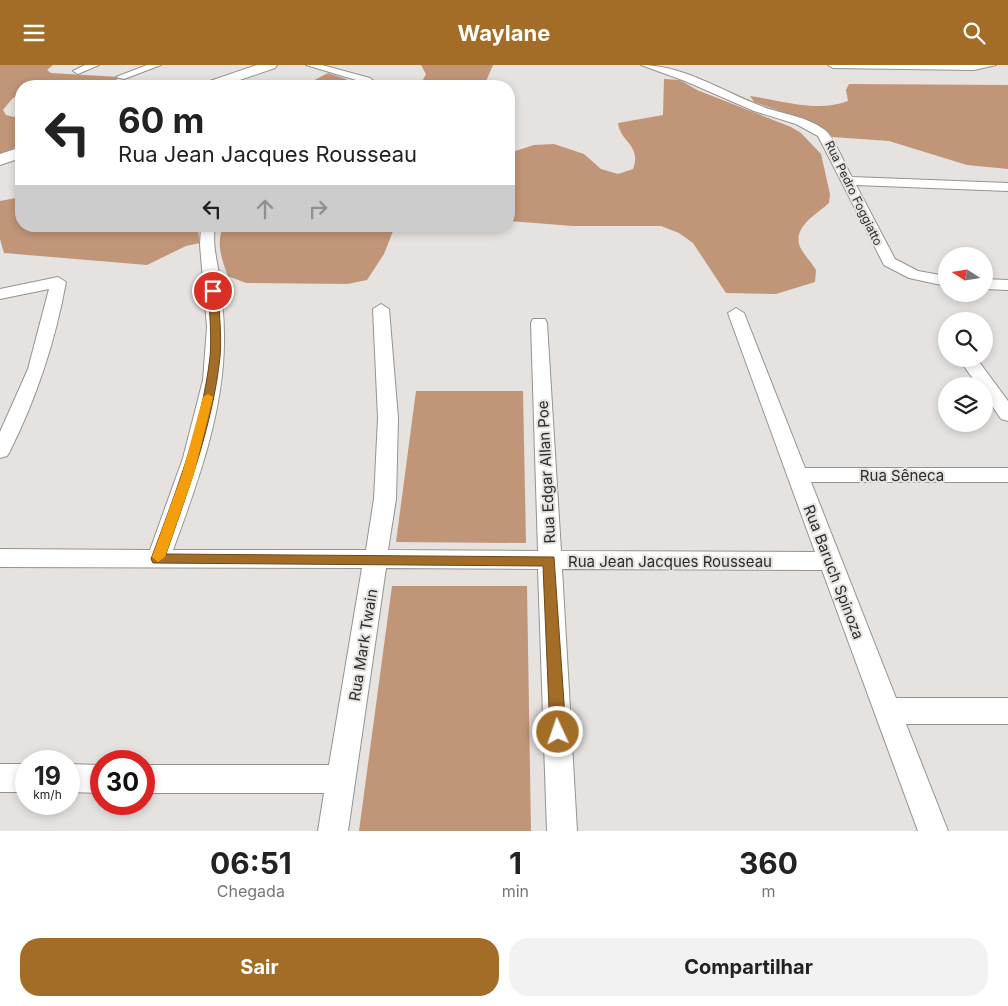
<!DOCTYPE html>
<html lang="pt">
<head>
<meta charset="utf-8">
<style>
	:root { --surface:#fff; --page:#f2f2f2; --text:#222; --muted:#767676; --accent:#a36d27 }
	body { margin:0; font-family:Inter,sans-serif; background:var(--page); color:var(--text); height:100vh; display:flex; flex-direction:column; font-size:19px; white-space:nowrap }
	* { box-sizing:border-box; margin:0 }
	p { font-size:16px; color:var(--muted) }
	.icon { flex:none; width:28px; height:28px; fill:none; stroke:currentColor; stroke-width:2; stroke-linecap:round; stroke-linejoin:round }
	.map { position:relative; height:766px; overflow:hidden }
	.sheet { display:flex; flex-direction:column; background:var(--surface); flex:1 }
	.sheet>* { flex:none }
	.guide { position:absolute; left:15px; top:15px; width:500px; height:152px; border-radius:20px; box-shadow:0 2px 8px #0003; background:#fff; color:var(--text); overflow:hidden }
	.needle { width:32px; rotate:282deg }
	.fabs { position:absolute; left:938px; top:182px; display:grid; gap:10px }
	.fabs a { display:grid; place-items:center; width:55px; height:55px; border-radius:50%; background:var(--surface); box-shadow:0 2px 8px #0003; font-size:25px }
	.speed { position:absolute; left:15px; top:685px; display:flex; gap:10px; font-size:25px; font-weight:700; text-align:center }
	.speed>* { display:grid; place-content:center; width:65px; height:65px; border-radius:50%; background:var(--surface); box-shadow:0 2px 8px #0003; line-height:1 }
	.speed small { font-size:12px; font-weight:400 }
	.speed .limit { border:8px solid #d22; background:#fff; color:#111 }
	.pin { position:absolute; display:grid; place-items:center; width:42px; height:42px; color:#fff; margin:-21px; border:2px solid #fff; border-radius:50%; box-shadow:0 1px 5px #0007 }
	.me { position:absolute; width:55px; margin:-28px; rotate:357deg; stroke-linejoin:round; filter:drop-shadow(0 0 4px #0008) }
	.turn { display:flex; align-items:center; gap:18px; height:105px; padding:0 20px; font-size:22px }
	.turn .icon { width:65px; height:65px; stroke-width:2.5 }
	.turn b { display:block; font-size:35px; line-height:42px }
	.lanes { display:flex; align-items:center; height:48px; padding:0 20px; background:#0003; justify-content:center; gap:25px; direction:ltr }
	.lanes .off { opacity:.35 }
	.eta { display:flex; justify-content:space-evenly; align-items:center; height:85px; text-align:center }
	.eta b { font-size:30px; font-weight:700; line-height:35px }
	.button { display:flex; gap:10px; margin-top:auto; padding:10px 20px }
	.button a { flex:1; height:58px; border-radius:20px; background:var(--accent); color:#fff; font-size:20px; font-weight:700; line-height:58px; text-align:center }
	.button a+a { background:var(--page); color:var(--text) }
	header { display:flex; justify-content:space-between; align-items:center; height:65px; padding:0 20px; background:var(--accent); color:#fff; font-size:22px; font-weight:700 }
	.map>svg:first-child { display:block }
</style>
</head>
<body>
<header><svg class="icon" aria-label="menu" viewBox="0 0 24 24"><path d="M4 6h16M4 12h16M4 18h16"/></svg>Waylane<svg class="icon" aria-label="search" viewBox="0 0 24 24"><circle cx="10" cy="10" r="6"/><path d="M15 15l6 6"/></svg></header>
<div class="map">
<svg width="1008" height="766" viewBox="0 0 1008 766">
	<rect width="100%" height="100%" fill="#e5e2e0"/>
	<!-- forest -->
	<g fill="#c19578">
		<path d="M0 0H53L47 5 51 8 119 12C109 25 89 22 74 20L75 16C56 13 39 21 21 21V28L12 34 3 45 6 50 14 52 21 50V79L0 91Z"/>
		<polygon points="421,0 493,0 484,21 420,21 426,9"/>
		<polygon points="328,8 346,14 353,21 303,21"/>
		<path d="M664 14 680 15 697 25 791 62 801 68 821 89 830 129 829 138C817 149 792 162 800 182 804 190 812 198 816 205L815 217 776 229 726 228 693 178 679 168 661 161H573L509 156V88L534 80 554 79 584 89 601 104 618 109 633 104C642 80 620 77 618 58L663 50Z"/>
		<path d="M849 19 1008 20V104L967 100 889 76 832 72 822 64 797 52 754 37 750 31C781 35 818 48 848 36L846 25Z"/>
		<polygon points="21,132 21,161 197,161 200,178 186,181 147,200 4,188 0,174 0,136"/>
		<path d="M224 161H395L384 189 367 215 347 219 246 218 228 211C222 196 215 176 224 161Z"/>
		<polygon points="416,326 523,326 526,478 396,477"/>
		<polygon points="392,521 527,521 531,766 359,766"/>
	</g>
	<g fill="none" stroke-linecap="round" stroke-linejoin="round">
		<defs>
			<g id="minor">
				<polygon points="85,0 99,0 78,9 73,6"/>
				<polygon points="147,0 161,0 124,14 116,12"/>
				<polygon points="306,0 322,0 370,13 375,17 371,21 360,21 363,17"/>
				<path d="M641 0C683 0 722 26 761 41 781 49 807 51 825 65 835 73 845 101 852 112L1008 118V126L856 120 895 194 918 206 946 211V221L909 213 884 200 818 71 796 59 754 46 685 16Z"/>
				<polygon points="828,0 996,0 974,5 833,3"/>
				<path d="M201 161H215C212 179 217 196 220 214 222 233 224 252 224 271 225 344 198 417 173 485H366L374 434 378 353 373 244 381 239 389 244 398 353 396 434 388 485 538 486 531 258 533 254H545L547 258 561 486 815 487 728 248 736 243 744 248 805 403H1008V417H811L896 633H1008V659H906L948 766H918L822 505 562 504 577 766H547L538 504 386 503 348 766H318L324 728H144V700H329L362 503 0 502V484L150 485 183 393 203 315 207 262 200 180Z"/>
				<path d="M58 212 66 217C55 277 37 332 10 386L7 391 0 393V367L28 304 49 224 0 234V224Z"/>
				<polygon points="984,214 1008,215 1008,225 984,224"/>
				<polygon points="959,294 977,294 1008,336 1008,356 1001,354 984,329 984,321 978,321"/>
				<rect x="0" y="699" width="26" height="28"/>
				<polygon points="69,699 101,700 101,728 69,727"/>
			</g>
			<g id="secondary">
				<polygon points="257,0 277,0 275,3 222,21 202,21 204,18"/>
				<polygon points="21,82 21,93 0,100 0,89"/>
			</g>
		</defs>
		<!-- minor casing -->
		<use href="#minor" stroke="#959391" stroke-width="2"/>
		<!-- secondary casing -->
		<use href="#secondary" stroke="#959391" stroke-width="2"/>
		<!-- minor -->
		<use href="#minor" fill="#fff" fill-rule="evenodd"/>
		<!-- secondary -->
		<use href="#secondary" fill="#fff" fill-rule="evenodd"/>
	</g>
	<!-- route -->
	<path fill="#a36d27" stroke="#6a4719" d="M213 224 218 226C219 248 222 271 220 292 213 359 188 425 166 489L554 492 566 667 563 672 558 674 552 672 550 667 543 501 153 498 151 494C175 429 202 361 210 292 212 271 209 248 209 226Z"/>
	<!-- slow -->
	<polygon fill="#f59e0b" points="208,329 213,332 194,409 165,492 158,497 152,492 182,409 203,332"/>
	<g text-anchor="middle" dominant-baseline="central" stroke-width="4" stroke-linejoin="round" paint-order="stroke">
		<!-- far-street labels -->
		<g font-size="12" fill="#2d2c2b" stroke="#e5e2e0">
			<text transform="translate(854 128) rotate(64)">Rua Pedro Foggiatto</text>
		</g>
		<!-- street labels -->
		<g font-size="15" fill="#2d2c2b" stroke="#e5e2e0">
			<text transform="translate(546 407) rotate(-93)">Rua Edgar Allan Poe</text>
			<text x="902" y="410">Rua Sêneca</text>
			<text x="670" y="496">Rua Jean Jacques Rousseau</text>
			<text transform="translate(834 507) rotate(69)">Rua Baruch Spinoza</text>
			<text transform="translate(363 580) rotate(-81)">Rua Mark Twain</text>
		</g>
	</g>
</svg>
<div class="fabs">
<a><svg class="needle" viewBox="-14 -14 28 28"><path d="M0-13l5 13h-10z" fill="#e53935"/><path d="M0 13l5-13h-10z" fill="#767676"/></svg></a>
<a><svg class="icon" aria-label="search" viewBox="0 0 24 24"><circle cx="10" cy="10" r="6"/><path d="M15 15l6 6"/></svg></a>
<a><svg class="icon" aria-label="layers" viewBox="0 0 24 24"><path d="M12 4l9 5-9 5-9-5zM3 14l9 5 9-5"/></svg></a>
</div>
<div class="speed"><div>19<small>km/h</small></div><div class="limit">30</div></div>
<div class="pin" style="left:213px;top:226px;background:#d93025"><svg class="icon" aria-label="arrive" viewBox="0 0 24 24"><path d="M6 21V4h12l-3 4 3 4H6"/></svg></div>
<svg class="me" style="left:558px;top:667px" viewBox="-20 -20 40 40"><circle r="17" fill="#a36d27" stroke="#fff" stroke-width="3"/><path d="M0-11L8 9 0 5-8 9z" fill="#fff"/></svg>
<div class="guide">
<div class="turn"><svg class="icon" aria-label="left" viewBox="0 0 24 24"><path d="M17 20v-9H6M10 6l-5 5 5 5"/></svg><div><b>60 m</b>Rua Jean Jacques Rousseau</div></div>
<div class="lanes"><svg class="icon" aria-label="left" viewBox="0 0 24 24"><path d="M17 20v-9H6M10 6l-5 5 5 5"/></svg><svg class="icon off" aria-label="ahead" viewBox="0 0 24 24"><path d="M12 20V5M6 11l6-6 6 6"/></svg><svg class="icon off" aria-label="right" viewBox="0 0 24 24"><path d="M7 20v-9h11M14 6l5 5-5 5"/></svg></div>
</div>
</div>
<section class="sheet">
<div class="eta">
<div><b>06:51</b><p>Chegada</p></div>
<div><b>1</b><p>min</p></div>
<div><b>360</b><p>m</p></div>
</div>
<div class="button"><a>Sair</a><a>Compartilhar</a></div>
</section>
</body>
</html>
